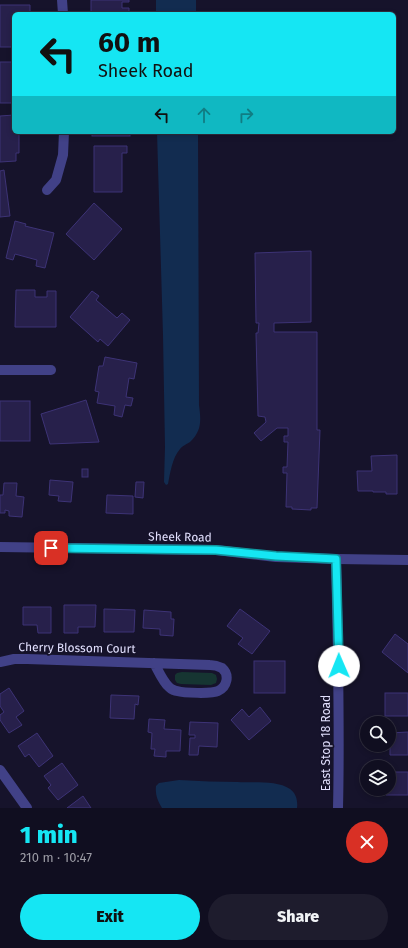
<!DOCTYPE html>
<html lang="en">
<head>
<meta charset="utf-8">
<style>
	:root { --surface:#100e20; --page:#1e1c2d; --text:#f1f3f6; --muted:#9c9ca5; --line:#302e3e; --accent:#15e6f3 }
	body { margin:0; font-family:"Fira Sans",sans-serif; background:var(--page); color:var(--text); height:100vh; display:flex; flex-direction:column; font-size:15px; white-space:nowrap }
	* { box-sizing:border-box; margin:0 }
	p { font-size:13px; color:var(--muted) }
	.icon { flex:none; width:22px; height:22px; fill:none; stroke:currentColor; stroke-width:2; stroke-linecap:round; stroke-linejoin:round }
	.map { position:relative; height:808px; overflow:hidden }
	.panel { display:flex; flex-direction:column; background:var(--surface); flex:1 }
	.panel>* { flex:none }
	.banner { position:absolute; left:12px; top:12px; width:384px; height:122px; border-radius:6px; box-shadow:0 2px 6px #0003,0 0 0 1px var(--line); background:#15e6f3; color:#111; overflow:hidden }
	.tools { position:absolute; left:360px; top:716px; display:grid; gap:8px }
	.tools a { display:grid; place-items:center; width:36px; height:36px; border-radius:50%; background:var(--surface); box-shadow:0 2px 6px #0003,0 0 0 1px var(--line); font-size:20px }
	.pin { position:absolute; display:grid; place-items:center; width:34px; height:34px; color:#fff; margin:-17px; border-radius:8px; box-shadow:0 2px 6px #0006 }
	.me { position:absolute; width:44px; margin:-22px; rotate:359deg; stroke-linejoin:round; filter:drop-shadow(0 0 3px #0008) }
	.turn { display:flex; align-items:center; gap:14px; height:84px; padding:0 20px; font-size:18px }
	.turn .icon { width:52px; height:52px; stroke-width:2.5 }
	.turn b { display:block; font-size:28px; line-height:34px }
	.lanes { display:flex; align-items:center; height:38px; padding:0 20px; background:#0003; justify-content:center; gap:20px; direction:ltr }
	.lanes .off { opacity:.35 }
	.round { display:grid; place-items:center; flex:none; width:42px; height:42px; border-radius:21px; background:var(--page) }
	.overview { display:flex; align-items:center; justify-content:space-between; height:68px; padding:0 20px }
	h1 { font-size:24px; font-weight:800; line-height:30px; color:var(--accent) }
	.button { display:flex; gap:8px; margin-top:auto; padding:8px 20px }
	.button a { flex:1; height:46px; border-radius:24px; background:var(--accent); color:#111; font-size:16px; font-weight:800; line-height:46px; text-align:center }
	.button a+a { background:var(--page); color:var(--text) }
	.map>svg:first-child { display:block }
</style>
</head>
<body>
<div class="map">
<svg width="408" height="808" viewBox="0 0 408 808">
	<rect width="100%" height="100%" fill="#16132b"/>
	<!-- green -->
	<polygon fill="#163532" points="177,673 182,672 212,673 216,675 217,679 216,683 211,685 181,684 177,683 175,680 175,675"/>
	<!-- water -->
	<g fill="#122c50">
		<rect x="156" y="0" width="40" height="14"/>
		<path d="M157 132H198L199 405C201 420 202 431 190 442 187 444 182 446 180 449 172 458 170 474 168 484L166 485 164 482 165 447 163 335Z"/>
		<path d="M179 780C199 781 219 782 238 782 253 783 277 780 290 789 296 793 298 801 297 808H162C158 801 155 795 156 786L159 783Z"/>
	</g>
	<!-- building -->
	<g fill="#27204b" stroke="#3d3376">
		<polygon points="91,0 129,0 129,2 122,2 122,8 129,8 129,14 91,14"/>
		<polygon points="0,5 30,5 30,12 26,12 26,14 14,14 14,47 0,47"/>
		<rect x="0" y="62" width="14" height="41"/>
		<polygon points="14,115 14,132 19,132 19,153 16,153 16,161 0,162 0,116"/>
		<rect x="92" y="132" width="38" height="4"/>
		<polygon points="94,146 127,146 127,153 122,153 122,192 94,192"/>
		<polygon points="4,170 10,216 0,217 0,171"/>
		<polygon points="94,203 122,229 94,260 66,234"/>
		<polygon points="15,221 26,224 25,226 54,233 45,268 36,266 37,260 15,254 13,260 6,258"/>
		<polygon points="311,251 311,322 274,323 274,332 317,332 317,430 320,430 317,508 311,508 311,510 292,509 292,507 286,507 287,473 283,473 283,467 287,467 288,442 284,442 284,436 288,436 288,428 277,428 261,441 254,433 266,422 265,417 258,416 256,333 258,333 259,323 256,323 255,253"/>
		<polygon points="16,290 35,290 35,297 47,297 47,291 56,291 56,327 15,327"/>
		<polygon points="92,291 99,296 96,300 117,318 122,313 130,320 108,346 100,339 98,342 70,317"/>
		<polygon points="105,357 137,363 134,379 129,378 126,397 133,398 131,406 125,405 122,417 114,415 115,406 97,403 99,392 95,391 99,366 103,366"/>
		<polygon points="86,400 99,442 50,444 41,414"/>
		<rect x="0" y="401" width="30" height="40"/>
		<polygon points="397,455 397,494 386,494 386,492 373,492 373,491 358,491 357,471 372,471 371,456"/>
		<rect x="82" y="469" width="6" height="8"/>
		<polygon points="50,480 73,482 71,502 58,501 59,496 49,495"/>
		<polygon points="136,482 144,482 143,498 135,497"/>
		<polygon points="4,483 17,483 16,496 24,497 22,517 9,516 9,511 5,510 5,513 0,513 0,495 3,495"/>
		<polygon points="107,495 133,496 133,514 106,513"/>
		<polygon points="64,605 96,605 95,627 78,627 78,633 64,633"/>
		<polygon points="23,607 51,607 51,633 38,633 37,625 23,625"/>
		<polygon points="104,609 135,610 134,632 104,632"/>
		<polygon points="240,609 270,631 252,654 238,644 243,638 227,626"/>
		<polygon points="144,610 171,612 171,619 174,619 173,636 160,635 160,629 143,628"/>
		<polygon points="395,634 408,644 408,673 382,652"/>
		<rect x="254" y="661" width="31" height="32"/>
		<polygon points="9,688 24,711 16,717 22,725 9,733 0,720 0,715 4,712 0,706 0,694"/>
		<rect x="385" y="693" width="23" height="23"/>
		<polygon points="111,695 139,696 138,705 135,704 134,719 110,718"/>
		<polygon points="260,707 271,721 249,740 231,720 242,709 249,717"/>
		<polygon points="149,719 165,720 164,729 181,730 180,751 166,751 166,757 154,756 155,749 151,749 152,733 148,732"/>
		<polygon points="190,722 218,723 217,747 199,746 198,755 189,755 190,738 195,738 195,735 189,735"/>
		<polygon points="408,732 408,755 390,755 390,733"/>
		<polygon points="37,733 53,756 39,767 29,754 25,757 18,746"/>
		<polygon points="62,763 78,785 58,800 48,788 51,785 44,776"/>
		<polygon points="389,772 408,772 408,795 386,795 386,789 389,789"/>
		<polygon points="83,796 91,808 67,808"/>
	</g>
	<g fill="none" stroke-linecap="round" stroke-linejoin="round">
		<!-- minor -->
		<g stroke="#414187" stroke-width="10">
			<polyline points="62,0 63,14"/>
			<polyline points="47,190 56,180 63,155 64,132"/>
			<polyline points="0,370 51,370"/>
			<path d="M0 662 14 659H27C88 661 149 663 210 665 214 665 218 666 222 668 230 675 227 687 218 691 212 694 184 693 177 691 175 691 171 689 169 687 163 682 158 670 154 663"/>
			<polyline points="0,770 27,808"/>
		</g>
		<!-- tertiary -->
		<g stroke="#414187" stroke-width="10">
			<polyline points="0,547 216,550 276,557 336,559 408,560"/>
			<path d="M336 559C338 642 340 725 338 808"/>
		</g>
	</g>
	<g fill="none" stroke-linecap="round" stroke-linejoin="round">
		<defs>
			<polyline id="route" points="51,548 216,550 276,556 336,559 339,666"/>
		</defs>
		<!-- route casing -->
		<use href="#route" stroke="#0e969e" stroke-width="10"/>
		<!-- route -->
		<use href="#route" stroke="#15e6f3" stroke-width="7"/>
	</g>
	<g text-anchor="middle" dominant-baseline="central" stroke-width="3.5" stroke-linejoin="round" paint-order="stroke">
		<!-- street labels -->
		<g font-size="12" fill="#e1dffd" stroke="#16132b">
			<text transform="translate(180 537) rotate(1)">Sheek Road</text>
			<text transform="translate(77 648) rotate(1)">Cherry Blossom Court</text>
			<text transform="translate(326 743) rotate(-90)">East Stop 18 Road</text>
		</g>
	</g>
</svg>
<div class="tools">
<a><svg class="icon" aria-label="search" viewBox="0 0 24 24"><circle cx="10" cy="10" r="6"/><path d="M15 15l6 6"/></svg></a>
<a><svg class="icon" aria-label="layers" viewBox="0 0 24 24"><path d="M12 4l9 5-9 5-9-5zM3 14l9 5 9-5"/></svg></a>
</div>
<div class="pin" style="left:51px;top:548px;background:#d93025"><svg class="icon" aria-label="arrive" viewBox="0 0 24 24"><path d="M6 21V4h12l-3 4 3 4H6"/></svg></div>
<svg class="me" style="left:339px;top:666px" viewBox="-20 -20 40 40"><circle r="19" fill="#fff"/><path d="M0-13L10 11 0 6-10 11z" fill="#15e6f3"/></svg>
<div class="banner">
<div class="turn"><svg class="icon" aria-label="left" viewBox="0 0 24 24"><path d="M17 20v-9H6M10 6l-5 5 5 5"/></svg><div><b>60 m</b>Sheek Road</div></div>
<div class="lanes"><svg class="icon" aria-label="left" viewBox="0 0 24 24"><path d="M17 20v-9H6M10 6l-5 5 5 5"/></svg><svg class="icon off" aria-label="ahead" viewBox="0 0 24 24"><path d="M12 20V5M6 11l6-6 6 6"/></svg><svg class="icon off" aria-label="right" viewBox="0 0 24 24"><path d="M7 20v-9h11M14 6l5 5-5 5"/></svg></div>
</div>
</div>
<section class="panel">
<div class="overview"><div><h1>1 min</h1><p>210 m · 10:47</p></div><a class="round" style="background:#d93025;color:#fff"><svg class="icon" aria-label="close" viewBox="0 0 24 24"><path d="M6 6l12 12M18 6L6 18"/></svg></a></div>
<div class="button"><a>Exit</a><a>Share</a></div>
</section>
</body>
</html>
